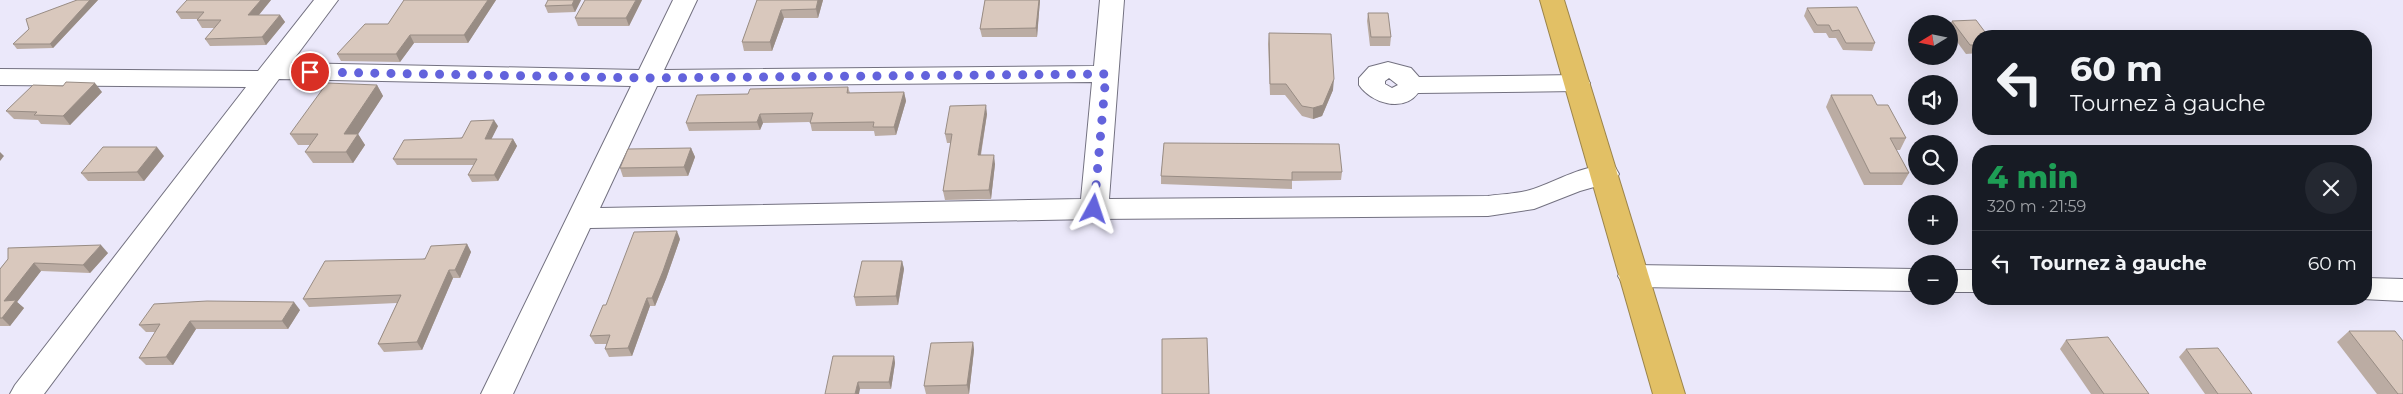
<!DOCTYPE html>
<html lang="fr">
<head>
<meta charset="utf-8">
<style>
	:root { --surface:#171b24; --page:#242831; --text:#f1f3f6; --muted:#9ea1a6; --line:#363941 }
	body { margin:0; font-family:Montserrat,sans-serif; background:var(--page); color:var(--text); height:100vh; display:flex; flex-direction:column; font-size:19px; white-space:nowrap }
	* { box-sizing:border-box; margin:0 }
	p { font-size:16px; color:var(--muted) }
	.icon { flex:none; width:28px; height:28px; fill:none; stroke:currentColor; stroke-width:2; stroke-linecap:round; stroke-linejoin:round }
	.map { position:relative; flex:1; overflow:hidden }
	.panel { position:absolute; left:1972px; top:145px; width:400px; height:160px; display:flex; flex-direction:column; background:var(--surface); border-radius:20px; box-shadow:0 5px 20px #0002 }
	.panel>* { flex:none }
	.hud { position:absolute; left:1972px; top:30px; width:400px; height:105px; border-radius:20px; box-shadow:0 5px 20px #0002; background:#171b24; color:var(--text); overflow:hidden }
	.needle { width:32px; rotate:260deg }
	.tools { position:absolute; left:1908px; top:15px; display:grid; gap:10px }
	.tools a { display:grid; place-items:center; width:50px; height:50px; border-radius:50%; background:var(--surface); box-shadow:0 5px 20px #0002; font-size:25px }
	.pin { position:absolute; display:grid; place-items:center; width:42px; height:42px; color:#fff; margin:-21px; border:2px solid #fff; border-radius:50%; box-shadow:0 1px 5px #0007 }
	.me { position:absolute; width:55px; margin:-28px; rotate:5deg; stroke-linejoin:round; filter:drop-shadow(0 0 4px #0008) }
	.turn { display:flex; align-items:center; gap:18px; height:105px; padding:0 15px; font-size:22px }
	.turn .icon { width:65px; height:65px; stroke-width:2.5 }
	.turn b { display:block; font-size:35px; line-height:42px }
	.round { display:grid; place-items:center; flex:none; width:52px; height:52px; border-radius:26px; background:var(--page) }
	.headline { display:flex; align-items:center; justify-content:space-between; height:85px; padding:0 15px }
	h1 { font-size:30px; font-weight:800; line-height:38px; color:#1e9e55 }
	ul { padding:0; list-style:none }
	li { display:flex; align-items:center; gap:15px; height:65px; padding:0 15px; border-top:1px solid var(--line) }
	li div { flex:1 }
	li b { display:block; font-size:19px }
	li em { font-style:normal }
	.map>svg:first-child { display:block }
</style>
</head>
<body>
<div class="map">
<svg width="2403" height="394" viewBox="0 0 2403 394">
	<rect width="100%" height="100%" fill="#ebe8fa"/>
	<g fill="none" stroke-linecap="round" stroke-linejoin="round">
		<defs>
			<g id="minor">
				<path d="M314 0H338L291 63 639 70 673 0H697L664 70 1094 66 1100 0H1124L1109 199 1488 196C1502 194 1517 194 1530 190 1554 183 1590 160 1615 167L1619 174 1615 181 1580 191 1534 209 1488 216 1094 219 590 228 513 394H481L631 86 279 79 44 394H10L15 385 246 87 0 85V69L258 71ZM1092 82 1081 199 600 208 657 86Z"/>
				<path d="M1388 62 1411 68 1419 77 1577 75 1586 77 1590 83 1586 89 1577 91 1418 93C1403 113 1371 103 1359 85V78L1369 67ZM1389 78 1398 85 1392 88 1385 84V81Z"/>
				<polygon points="1633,265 1916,269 1916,291 1633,287 1623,284 1618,276 1623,268"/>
				<rect x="1949" y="270" width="30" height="22"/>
				<polygon points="2366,278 2403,279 2403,301 2362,299 2366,299"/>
			</g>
			<polygon id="highway" points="1540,0 1564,0 1685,394 1653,394"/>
		</defs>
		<!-- minor casing -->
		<use href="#minor" stroke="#737180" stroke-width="2"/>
		<!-- highway casing -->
		<use href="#highway" stroke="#9b844b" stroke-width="2"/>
		<!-- minor -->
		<use href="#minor" fill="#fff" fill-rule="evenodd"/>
		<!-- highway -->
		<use href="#highway" fill="#e2c065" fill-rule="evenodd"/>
	</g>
	<!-- wall -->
	<g fill="#bbaca3">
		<polygon points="77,0 98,0 53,48 17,49 13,44 29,29"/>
		<polygon points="271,0 259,15 280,15 285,22 266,45 210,46 205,39 215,28 202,28 197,20 198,19 181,19 176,12"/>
		<polygon points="404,0 496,0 468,43 414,43 400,62 341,61 337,54 388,24"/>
		<polygon points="581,0 575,12 548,13 545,6"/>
		<polygon points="642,0 629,26 578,26 575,18"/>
		<polygon points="757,0 823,0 818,18 784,18 772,51 744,51 742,42"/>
		<polygon points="985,0 1040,0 1037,37 982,37 980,29"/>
		<polygon points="1807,8 1875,43 1872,51 1843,50 1836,38 1829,38 1826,33 1814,33 1804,16"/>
		<polygon points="1368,13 1391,37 1390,46 1370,46 1367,21"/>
		<polygon points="1952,21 1979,36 1979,53 1966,54 1949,31 1949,27"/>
		<polygon points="1269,33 1333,90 1322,116 1313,119 1302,116 1285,95 1270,95 1268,44"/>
		<polygon points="377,85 383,96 358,134 365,145 353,163 313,163 305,152 310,145 298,145 290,134"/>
		<polygon points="848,87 850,93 904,92 906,101 896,135 875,136 874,131 812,131 810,122 763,123 760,130 689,131 686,123 748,94"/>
		<polygon points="102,92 70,125 41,124 38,120 14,119 6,111"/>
		<polygon points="1831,95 1877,105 1906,138 1900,150 1896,150 1909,173 1902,185 1864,185 1826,107"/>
		<polygon points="987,114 981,155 995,164 991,199 945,200 943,191 951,143 947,143 945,134"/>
		<polygon points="498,126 491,139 513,139 517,146 498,181 472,182 468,175 474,165 397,165 393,159"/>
		<polygon points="1164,143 1342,172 1341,180 1292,181 1292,189 1161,184 1161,176"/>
		<polygon points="691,148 695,157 688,176 623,177 620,168"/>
		<polygon points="164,156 144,181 88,181 81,173"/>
		<polygon points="680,239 666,279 655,306 650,306 632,356 609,357 605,349 607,344 595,344 590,336 606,305"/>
		<polygon points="467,244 471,252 460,278 453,278 422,350 384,352 378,344 397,303 309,307 303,299"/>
		<polygon points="108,253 90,273 41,271 17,302 24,308 10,326 0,326 0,269 8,259"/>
		<polygon points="902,261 904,269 898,305 856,306 854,297"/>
		<polygon points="300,310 288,329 196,329 173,365 146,365 139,358 155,332 146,332 139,325"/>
		<polygon points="2349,331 2403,394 2377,394 2337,342"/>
		<polygon points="2066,340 2149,394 2091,394 2060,349"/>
		<polygon points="973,342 974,350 969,394 926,394 924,386"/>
		<polygon points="2186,349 2252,394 2205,394 2179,357"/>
		<polygon points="894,356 895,363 891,389 860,389 825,394"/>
	</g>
	<!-- shaded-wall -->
	<g fill="#988c84">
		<polygon points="90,0 98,0 53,48 50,44"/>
		<polygon points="261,0 271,0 253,22 248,15"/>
		<polygon points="488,0 496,0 468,43 464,35"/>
		<polygon points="574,0 581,0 575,12 572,5"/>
		<polygon points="636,0 642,0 629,26 626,18"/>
		<polygon points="818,0 823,0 818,18 816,9"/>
		<polygon points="1039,0 1040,0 1037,37 1036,28"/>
		<polygon points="781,10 784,18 772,51 770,42"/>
		<polygon points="280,15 285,22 266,45 262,37"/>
		<polygon points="410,35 414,43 400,62 396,54"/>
		<polygon points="1334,79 1333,90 1322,116 1313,119 1313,108"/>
		<polygon points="95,83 102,92 70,125 63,116"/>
		<polygon points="377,85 383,96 351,145 344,134"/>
		<polygon points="904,92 906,101 896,135 894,127"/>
		<polygon points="986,105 987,114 979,164 978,155"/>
		<polygon points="760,114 763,123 760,130 757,122"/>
		<polygon points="494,120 498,126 488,146 485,139"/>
		<polygon points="358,134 365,145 353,163 346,152"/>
		<polygon points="513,139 517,146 498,181 494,175"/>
		<polygon points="157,147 164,156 144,181 137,172"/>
		<polygon points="691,148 695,157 688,176 684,167"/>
		<polygon points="0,152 4,156 0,161"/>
		<polygon points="994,155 995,164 991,199 989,190"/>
		<polygon points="677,231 680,239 666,279 655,306 652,298"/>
		<polygon points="467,244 471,252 460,278 455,270"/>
		<polygon points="101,245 108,253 90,273 83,265"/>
		<polygon points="902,261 904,269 898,305 896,296"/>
		<polygon points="34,263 41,271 17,302 24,308 10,326 2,318 4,301"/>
		<polygon points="449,270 453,278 422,350 417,342"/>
		<polygon points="647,298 650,306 632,356 628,348"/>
		<polygon points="294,302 300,310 288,329 282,321"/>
		<polygon points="190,321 196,329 173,365 166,357"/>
		<polygon points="973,342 974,350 969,394 967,385"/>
		<polygon points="894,356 895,363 891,389 889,382"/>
		<polygon points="858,382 860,389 859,394 855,394"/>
	</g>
	<!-- building -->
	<g fill="#d9c8bd" stroke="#988c84">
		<polygon points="77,0 90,0 50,44 13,44 29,29 26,19"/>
		<polygon points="187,0 261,0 248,15 280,15 262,37 205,39 221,20 197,20 204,12 176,12"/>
		<polygon points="404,0 488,0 464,35 410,35 396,54 337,54 365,24 388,24"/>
		<polygon points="548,0 574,0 572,5 545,6"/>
		<polygon points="585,0 636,0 626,18 575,18"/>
		<polygon points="757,0 818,0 816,9 781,10 770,42 742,42"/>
		<polygon points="985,0 1039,0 1036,28 980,29"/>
		<polygon points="1857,7 1875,43 1846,43 1839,30 1832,31 1829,25 1817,25 1807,8"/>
		<polygon points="1368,13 1388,13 1391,37 1371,37"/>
		<polygon points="1976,20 1988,36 1979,36 1979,45 1970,45 1952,21"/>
		<polygon points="1269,33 1331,34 1334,79 1323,105 1313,108 1302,106 1286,84 1270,84"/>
		<polygon points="66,82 95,83 63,116 34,115 37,112 6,111 33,85 63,86"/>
		<polygon points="327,83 377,85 344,134 358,134 346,152 305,152 318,134 290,134"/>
		<polygon points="848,87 847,93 904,92 894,127 873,127 874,122 810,123 813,113 760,114 757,122 686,123 697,95 748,94 750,89"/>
		<polygon points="1831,95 1872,95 1877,105 1888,105 1906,138 1890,138 1909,173 1870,173"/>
		<polygon points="986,105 978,155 994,155 989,190 943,191 952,134 945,134 950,106"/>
		<polygon points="494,120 485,139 513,139 494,175 468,175 477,159 393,159 404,140 462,138 471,121"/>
		<polygon points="1164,143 1339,144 1342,172 1292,172 1292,180 1161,176"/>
		<polygon points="103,147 157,147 137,172 81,173"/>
		<polygon points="691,148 684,167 620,168 628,149"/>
		<polygon points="677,231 663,271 652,298 647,298 628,348 605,349 610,335 590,336 603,305 606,305 634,232"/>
		<polygon points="467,244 455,270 449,270 417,342 378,344 401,295 303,299 325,261 425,259 431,246"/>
		<polygon points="101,245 83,265 34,263 4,301 16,300 2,318 0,318 0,269 8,259 8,248"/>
		<polygon points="862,261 902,261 896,296 854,297"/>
		<polygon points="207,301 294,302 282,321 190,321 166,357 139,358 160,324 139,325 154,304"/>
		<polygon points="2349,331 2395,331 2403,341 2403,394 2398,394"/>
		<polygon points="2108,337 2149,394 2104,394 2066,340"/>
		<polygon points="1207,338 1209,394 1162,394 1162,339"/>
		<polygon points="973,342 967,385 924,386 931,343"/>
		<polygon points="2218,348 2252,394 2218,394 2186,349"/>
		<polygon points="833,356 894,356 889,382 858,382 855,394 825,394"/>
	</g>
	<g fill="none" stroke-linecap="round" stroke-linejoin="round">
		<!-- route -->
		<polyline stroke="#6363dc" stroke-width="9" stroke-dasharray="0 16.2" points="310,72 648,78 1106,74 1094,209"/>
	</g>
</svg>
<div class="tools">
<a><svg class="needle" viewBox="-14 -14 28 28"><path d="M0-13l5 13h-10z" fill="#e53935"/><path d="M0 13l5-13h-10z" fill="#9ea1a6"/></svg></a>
<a><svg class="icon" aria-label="sound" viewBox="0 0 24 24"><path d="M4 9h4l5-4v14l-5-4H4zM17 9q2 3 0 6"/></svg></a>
<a><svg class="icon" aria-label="search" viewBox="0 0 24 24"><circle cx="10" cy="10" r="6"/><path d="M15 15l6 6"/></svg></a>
<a>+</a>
<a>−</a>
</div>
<div class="pin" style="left:310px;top:72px;background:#d93025"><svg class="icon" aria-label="arrive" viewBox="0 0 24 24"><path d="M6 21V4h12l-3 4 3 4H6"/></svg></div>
<svg class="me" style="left:1094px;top:209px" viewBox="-20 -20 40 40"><path d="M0-17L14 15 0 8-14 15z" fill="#6363dc" stroke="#fff" stroke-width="4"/></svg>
<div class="hud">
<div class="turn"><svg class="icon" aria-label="left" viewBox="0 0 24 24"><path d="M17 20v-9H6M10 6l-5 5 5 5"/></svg><div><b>60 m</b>Tournez à gauche</div></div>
</div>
<section class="panel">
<div class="headline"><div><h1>4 min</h1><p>320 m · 21:59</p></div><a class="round"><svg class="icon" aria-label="close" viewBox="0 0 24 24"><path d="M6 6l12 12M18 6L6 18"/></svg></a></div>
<ul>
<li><svg class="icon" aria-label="left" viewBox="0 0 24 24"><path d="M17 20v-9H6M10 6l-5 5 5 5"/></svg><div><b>Tournez à gauche</b></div><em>60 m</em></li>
</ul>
</section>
</div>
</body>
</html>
